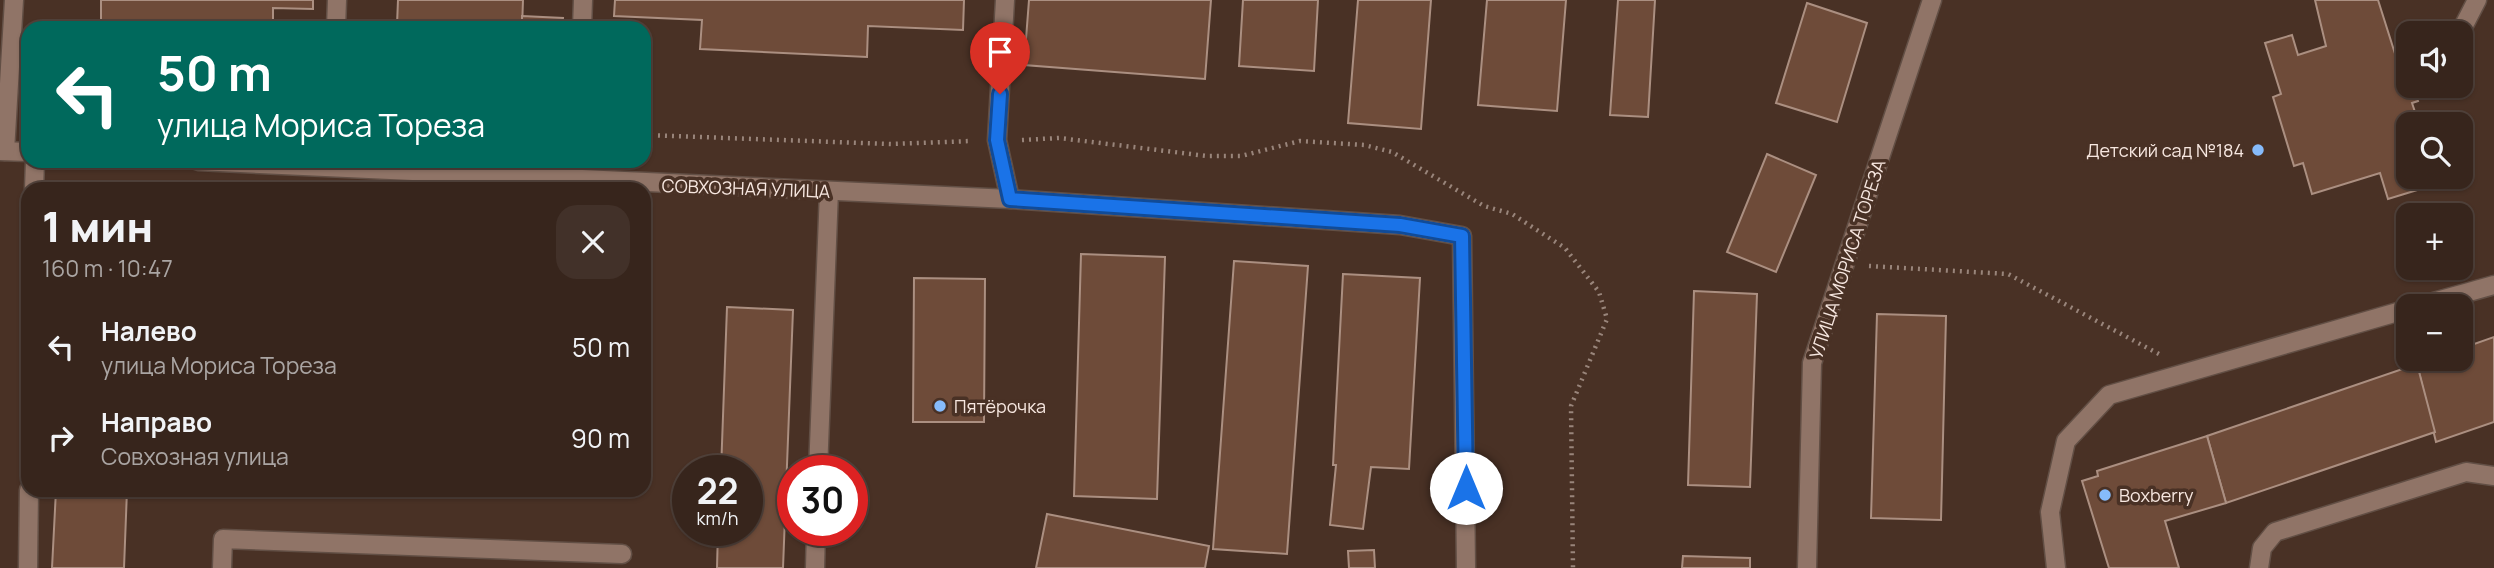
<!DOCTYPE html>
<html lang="ru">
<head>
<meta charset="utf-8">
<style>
	:root { --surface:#37251c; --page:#423129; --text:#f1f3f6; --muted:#aaa5a3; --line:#51423b }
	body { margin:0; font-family:Manrope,sans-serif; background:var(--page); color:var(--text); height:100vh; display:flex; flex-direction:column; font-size:26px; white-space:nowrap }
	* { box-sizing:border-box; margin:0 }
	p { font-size:23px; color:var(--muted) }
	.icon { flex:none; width:38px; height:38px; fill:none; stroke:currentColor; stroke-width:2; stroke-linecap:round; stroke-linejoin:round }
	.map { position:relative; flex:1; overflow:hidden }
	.details { position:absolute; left:21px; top:182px; width:630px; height:315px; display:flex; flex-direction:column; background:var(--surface); border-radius:21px; box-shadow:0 2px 5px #0004,0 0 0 2px var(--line) }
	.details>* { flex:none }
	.guide { position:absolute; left:21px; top:21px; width:630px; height:147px; border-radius:21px; box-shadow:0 2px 5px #0004,0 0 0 2px var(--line); background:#00695c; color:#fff; overflow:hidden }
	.tools { position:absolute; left:2396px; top:21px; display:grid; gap:14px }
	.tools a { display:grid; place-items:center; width:77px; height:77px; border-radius:14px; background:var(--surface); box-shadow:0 2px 5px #0004,0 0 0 2px var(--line); font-size:35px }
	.speed { position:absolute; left:672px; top:455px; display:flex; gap:14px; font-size:35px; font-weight:700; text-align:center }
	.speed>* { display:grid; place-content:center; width:91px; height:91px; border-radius:50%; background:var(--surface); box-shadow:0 2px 5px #0004,0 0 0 2px var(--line); line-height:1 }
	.speed small { font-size:18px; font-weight:400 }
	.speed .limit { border:10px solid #d22; background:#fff; color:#111 }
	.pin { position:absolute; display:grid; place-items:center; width:60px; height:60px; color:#fff; margin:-72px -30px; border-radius:50% 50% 50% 0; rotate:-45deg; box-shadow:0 0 7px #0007 }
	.pin .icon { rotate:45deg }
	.me { position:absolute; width:77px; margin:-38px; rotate:0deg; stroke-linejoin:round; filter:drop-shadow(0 0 5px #0008) }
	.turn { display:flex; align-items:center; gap:24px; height:147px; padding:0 21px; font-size:32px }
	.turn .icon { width:91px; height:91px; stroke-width:2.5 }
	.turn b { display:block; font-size:49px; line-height:60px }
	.round { display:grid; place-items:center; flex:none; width:74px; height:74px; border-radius:21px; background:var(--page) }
	.summary { display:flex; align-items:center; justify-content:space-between; height:119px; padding:0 21px }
	h1 { font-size:42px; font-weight:800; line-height:52px }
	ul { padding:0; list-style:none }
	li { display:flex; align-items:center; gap:21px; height:91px; padding:0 21px }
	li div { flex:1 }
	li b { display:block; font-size:26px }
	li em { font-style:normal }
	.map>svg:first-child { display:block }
</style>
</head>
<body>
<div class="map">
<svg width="2494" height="568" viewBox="0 0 2494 568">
	<rect width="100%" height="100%" fill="#493125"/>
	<!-- building -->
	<g fill="#6e4b39" stroke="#ab8f81" stroke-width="2">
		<polygon points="101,0 313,0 313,9 273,8 273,28 101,28"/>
		<polygon points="398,0 523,0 522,28 397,25"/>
		<polygon points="615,0 964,0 963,30 868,26 867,57 700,49 702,20 614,16"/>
		<polygon points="1029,0 1211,0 1205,79 1024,65"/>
		<polygon points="1243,0 1318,0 1314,71 1239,66"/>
		<polygon points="1358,0 1431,0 1421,129 1348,123"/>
		<polygon points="1487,0 1566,0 1557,111 1478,105"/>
		<polygon points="1618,0 1655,0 1648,117 1610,115"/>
		<polygon points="2315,0 2378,0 2404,82 2408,81 2408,86 2413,86 2418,101 2412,103 2419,124 2408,124 2408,177 2438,177 2440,183 2388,199 2380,173 2312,194 2303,163 2294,166 2273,97 2281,94 2265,43 2292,35 2298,55 2326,46"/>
		<polygon points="1807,3 1867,23 1837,122 1776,103"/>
		<polygon points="522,16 563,18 562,28 522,28"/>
		<polygon points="1767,154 1816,175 1776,272 1727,252"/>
		<polygon points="1081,254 1165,257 1157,499 1074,496"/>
		<polygon points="1234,261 1308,266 1287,554 1213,549"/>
		<polygon points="1343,274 1420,278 1409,469 1371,467 1363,529 1330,525 1336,465 1333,465"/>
		<polygon points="914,278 985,279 984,422 913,422"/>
		<polygon points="1694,291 1757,294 1750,487 1688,485"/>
		<polygon points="727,307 793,310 783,568 717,568 718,530 747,530 747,471 721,471"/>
		<polygon points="1877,314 1946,316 1941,520 1871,518"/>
		<polygon points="2494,337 2494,422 2436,442 2417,364 2433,359 2460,359 2460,349"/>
		<polygon points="2417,364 2435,432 2226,503 2207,436"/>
		<polygon points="2207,436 2226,503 2165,521 2179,568 2109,568 2082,481 2098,476 2097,471"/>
		<polygon points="56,490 127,490 124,568 52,568"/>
		<polygon points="1047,514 1209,546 1205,568 1036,568"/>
		<polygon points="1374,550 1375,568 1349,568 1348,551"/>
		<polygon points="1683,556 1750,558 1750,568 1682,568"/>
	</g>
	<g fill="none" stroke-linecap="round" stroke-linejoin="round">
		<defs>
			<g id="minor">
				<polyline points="1005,0 997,140 1010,199"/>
				<polyline points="336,28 337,0"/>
				<polyline points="582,28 583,0"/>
				<polyline points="2460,33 2477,0"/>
				<polyline points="0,151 28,152"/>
				<polyline points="5,151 14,0"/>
				<polyline points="198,161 1010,199 1400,225 1462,236 1466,568"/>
				<polyline points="570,181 570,161"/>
				<polyline points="34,189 35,161"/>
				<polyline points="2419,306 2494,285"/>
				<polyline points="818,471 829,191"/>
				<polyline points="28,568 29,490"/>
				<polyline points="222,568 223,539 622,554"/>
				<polyline points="815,568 816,530"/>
				<polyline points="1807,568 1812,363 1932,0"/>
				<polyline points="2056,568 2050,512 2066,441 2109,395 2408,309"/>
				<polyline points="2259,568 2262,548 2275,532 2466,472 2494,476"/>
			</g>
		</defs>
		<!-- minor casing -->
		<use href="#minor" stroke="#624f45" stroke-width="21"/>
		<!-- path -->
		<g stroke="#99857b" stroke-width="4.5" stroke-dasharray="2 5" stroke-linecap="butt">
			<polyline points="644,135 891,144 971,141"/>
			<polyline points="1022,140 1059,138 1207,156 1241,156 1300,141 1364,145 1392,152 1484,206 1512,214 1565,248 1599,292 1607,319 1571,406 1573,568"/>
			<polyline points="1869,266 2008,274 2159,354"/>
		</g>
		<!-- minor -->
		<use href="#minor" stroke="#907467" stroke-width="18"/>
	</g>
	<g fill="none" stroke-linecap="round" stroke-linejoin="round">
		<defs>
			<polyline id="route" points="1000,94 997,140 1010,199 1400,225 1462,236 1466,488"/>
		</defs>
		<!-- route casing -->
		<use href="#route" stroke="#114b97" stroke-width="18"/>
		<!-- route -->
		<use href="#route" stroke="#1a73e8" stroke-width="12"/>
	</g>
	<!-- markers -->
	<g fill="#86bbfb" stroke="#493125" stroke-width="2.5">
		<circle cx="2258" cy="150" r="7"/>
		<circle cx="940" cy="406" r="7"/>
		<circle cx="2105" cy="495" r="7"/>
	</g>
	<g text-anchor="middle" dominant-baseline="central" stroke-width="7" stroke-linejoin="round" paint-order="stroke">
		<!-- poi labels -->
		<g font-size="18" fill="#f7e7e0" stroke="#493125" text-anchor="start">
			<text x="2244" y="150" text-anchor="end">Детский сад №184</text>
			<text x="954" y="406">Пятёрочка</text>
			<text x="2119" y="495">Boxberry</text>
		</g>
		<!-- street labels -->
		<g font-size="18" fill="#f7e7e0" stroke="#493125">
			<text transform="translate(746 188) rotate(2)">СОВХОЗНАЯ УЛИЦА</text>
			<text transform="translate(1847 259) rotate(-72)">УЛИЦА МОРИСА ТОРЕЗА</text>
		</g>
	</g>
</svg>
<div class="tools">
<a><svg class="icon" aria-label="sound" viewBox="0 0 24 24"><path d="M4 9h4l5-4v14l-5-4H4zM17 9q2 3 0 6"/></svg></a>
<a><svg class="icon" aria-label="search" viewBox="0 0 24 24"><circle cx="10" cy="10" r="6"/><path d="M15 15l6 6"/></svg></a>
<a>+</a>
<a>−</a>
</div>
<div class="speed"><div>22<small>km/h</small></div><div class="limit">30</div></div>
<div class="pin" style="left:1000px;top:94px;background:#d93025"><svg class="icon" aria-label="arrive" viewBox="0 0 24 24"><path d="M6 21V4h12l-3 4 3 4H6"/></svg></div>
<svg class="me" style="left:1466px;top:488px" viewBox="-20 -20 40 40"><circle r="19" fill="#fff"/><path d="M0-13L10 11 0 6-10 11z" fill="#1a73e8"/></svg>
<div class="guide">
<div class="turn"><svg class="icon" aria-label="left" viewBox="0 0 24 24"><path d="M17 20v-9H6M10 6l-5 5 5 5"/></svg><div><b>50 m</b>улица Мориса Тореза</div></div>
</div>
<section class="details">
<div class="summary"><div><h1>1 мин</h1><p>160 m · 10:47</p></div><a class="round"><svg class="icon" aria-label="close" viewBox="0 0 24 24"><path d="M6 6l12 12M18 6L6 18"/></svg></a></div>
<ul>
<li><svg class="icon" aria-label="left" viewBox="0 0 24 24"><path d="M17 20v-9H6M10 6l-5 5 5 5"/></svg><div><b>Налево</b><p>улица Мориса Тореза</p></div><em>50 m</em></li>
<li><svg class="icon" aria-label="right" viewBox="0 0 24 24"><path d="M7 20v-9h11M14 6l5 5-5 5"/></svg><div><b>Направо</b><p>Совхозная улица</p></div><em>90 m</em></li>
</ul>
</section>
</div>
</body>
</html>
